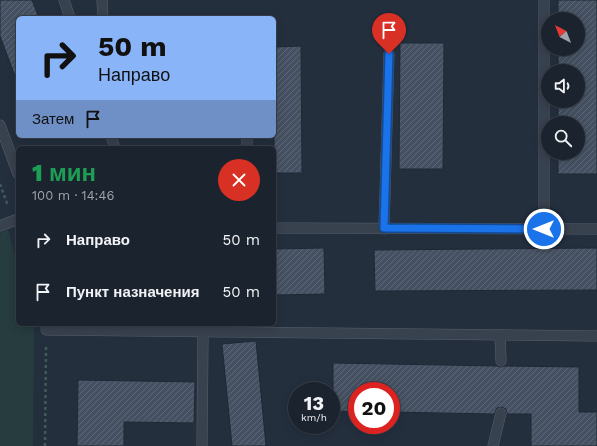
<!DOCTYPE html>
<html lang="ru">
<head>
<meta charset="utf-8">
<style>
	:root { --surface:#1b232e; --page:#282f3a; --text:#f1f3f6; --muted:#a0a4aa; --line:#39404a }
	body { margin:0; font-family:"Work Sans",sans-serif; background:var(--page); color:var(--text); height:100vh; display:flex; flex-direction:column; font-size:15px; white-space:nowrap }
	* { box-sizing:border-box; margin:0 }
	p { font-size:13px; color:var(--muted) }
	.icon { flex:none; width:22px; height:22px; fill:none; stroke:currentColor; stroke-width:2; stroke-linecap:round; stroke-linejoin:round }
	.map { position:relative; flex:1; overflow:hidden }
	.panel { position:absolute; left:16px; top:146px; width:260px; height:180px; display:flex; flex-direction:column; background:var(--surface); border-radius:6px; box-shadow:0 2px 10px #0003,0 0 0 1px var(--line) }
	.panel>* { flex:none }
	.banner { position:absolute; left:16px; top:16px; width:260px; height:122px; border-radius:6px; box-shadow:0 2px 10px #0003,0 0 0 1px var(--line); background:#8ab4f8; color:#111; overflow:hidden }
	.needle { width:26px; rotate:318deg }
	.controls { position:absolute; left:541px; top:12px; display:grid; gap:8px }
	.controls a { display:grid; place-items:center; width:44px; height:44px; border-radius:50%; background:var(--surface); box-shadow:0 2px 10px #0003,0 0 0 1px var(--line); font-size:20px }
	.speed { position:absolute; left:288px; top:382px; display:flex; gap:8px; font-size:20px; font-weight:700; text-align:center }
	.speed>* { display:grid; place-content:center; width:52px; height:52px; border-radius:50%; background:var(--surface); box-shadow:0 2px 10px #0003,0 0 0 1px var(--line); line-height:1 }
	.speed small { font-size:10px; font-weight:400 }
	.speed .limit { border:6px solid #d22; background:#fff; color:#111 }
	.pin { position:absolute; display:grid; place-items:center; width:34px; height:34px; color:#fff; margin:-41px -17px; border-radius:50% 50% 50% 0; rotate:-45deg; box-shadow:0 0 4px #0007 }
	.pin .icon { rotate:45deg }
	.me { position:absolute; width:44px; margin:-22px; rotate:270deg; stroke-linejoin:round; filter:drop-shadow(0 0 3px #0008) }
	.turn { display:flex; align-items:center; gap:14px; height:84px; padding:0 16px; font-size:18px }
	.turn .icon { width:52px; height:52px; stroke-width:2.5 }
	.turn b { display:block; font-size:28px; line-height:34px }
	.then { display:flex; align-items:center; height:38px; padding:0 16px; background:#0003; gap:8px; font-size:15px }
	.round { display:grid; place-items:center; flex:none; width:42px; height:42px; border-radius:21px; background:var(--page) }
	.summary { display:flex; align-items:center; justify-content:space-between; height:68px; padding:0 16px }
	h1 { font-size:24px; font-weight:800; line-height:30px; color:#1e9e55 }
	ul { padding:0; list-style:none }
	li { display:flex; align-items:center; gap:12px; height:52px; padding:0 16px }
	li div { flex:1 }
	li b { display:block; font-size:15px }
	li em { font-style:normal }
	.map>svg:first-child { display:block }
</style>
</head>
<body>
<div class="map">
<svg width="597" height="446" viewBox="0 0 597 446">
	<defs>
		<pattern id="building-hatch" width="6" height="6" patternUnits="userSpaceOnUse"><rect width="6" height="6" fill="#455162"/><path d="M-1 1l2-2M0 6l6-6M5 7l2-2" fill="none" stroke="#5d6877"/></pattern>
	</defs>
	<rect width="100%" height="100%" fill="#242f3e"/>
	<!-- park -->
	<polygon fill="#263c3f" points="8,230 18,266 18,324 34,324 33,446 0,446 0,233"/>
	<!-- building -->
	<g fill="url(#building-hatch)" stroke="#1f2835">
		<polygon points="0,0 32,0 39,18 18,18 18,79 16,79 0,36"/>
		<polygon points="558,0 597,0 597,174 558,174 558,153 578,153 578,123 558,123 558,101 578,101 578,71 558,71 558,49 578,49 578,19 558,19"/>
		<polygon points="400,43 444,43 443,169 399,169"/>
		<polygon points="301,46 302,173 274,173 274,47"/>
		<polygon points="324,248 325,294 274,295 274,249"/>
		<polygon points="597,248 597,290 375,291 374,250"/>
		<polygon points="256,341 266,446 232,446 222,344"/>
		<polygon points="333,363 497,366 501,367 505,366 579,367 579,412 597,412 597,446 531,446 531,414 507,414 506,409 502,407 497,408 494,414 391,412 391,391 357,391 357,412 333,411"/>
		<polygon points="78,380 195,382 194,423 124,422 124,446 77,446"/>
	</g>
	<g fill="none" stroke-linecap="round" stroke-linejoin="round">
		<defs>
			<g id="lane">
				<polyline points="64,0 70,18"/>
				<polyline points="102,0 103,18"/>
				<polyline points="0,125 18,174"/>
				<polyline points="111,136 115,148"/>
				<polyline points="247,148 247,136"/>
				<polyline points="0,226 18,219"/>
				<polyline points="274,228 597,229"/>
				<polyline points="384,229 389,54"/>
				<polyline points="544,229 544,0"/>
				<polyline points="46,330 597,336"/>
				<polyline points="500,335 501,361"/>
				<polyline points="202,446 203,333"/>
				<polyline points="493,446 501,413"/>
			</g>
		</defs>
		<!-- lane casing -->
		<use href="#lane" stroke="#565f6c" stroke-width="11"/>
		<!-- path -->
		<g stroke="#44595c" stroke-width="2.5" stroke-dasharray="3 3" stroke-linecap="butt">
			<polyline points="0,184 8,206"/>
			<polyline points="45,446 46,346"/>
		</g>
		<!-- lane -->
		<use href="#lane" stroke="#38414e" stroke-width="10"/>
	</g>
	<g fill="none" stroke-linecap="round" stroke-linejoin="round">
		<defs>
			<polyline id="route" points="389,54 384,228 544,229"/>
		</defs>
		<!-- route casing -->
		<use href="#route" stroke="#114b97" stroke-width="10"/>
		<!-- route -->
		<use href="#route" stroke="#1a73e8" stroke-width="7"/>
	</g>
</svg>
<div class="controls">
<a><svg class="needle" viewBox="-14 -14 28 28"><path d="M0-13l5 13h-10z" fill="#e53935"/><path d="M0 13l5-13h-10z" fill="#a0a4aa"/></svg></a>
<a><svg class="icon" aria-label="sound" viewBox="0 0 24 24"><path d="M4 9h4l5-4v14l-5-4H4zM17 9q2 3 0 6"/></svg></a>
<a><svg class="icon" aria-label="search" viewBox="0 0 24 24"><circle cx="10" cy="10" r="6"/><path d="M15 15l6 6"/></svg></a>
</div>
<div class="speed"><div>13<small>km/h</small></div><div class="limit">20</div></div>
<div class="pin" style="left:389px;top:54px;background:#d93025"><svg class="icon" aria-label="arrive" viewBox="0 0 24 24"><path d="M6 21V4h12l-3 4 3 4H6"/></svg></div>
<svg class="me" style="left:544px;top:229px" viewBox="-20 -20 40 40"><circle r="17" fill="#1a73e8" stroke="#fff" stroke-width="3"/><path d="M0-11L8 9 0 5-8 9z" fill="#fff"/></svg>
<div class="banner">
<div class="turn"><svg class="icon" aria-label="right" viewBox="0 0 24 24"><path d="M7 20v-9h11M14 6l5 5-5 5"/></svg><div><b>50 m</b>Направо</div></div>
<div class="then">Затем<svg class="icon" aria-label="arrive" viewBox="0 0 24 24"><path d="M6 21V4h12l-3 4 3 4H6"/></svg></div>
</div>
<section class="panel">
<div class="summary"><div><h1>1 мин</h1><p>100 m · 14:46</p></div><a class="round" style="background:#d93025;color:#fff"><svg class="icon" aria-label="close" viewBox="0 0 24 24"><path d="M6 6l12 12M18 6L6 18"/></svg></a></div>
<ul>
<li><svg class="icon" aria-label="right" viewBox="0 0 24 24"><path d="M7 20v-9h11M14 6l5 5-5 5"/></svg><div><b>Направо</b></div><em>50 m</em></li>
<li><svg class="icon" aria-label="arrive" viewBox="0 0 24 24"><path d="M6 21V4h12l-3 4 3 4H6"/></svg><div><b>Пункт назначения</b></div><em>50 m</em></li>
</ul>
</section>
</div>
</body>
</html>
